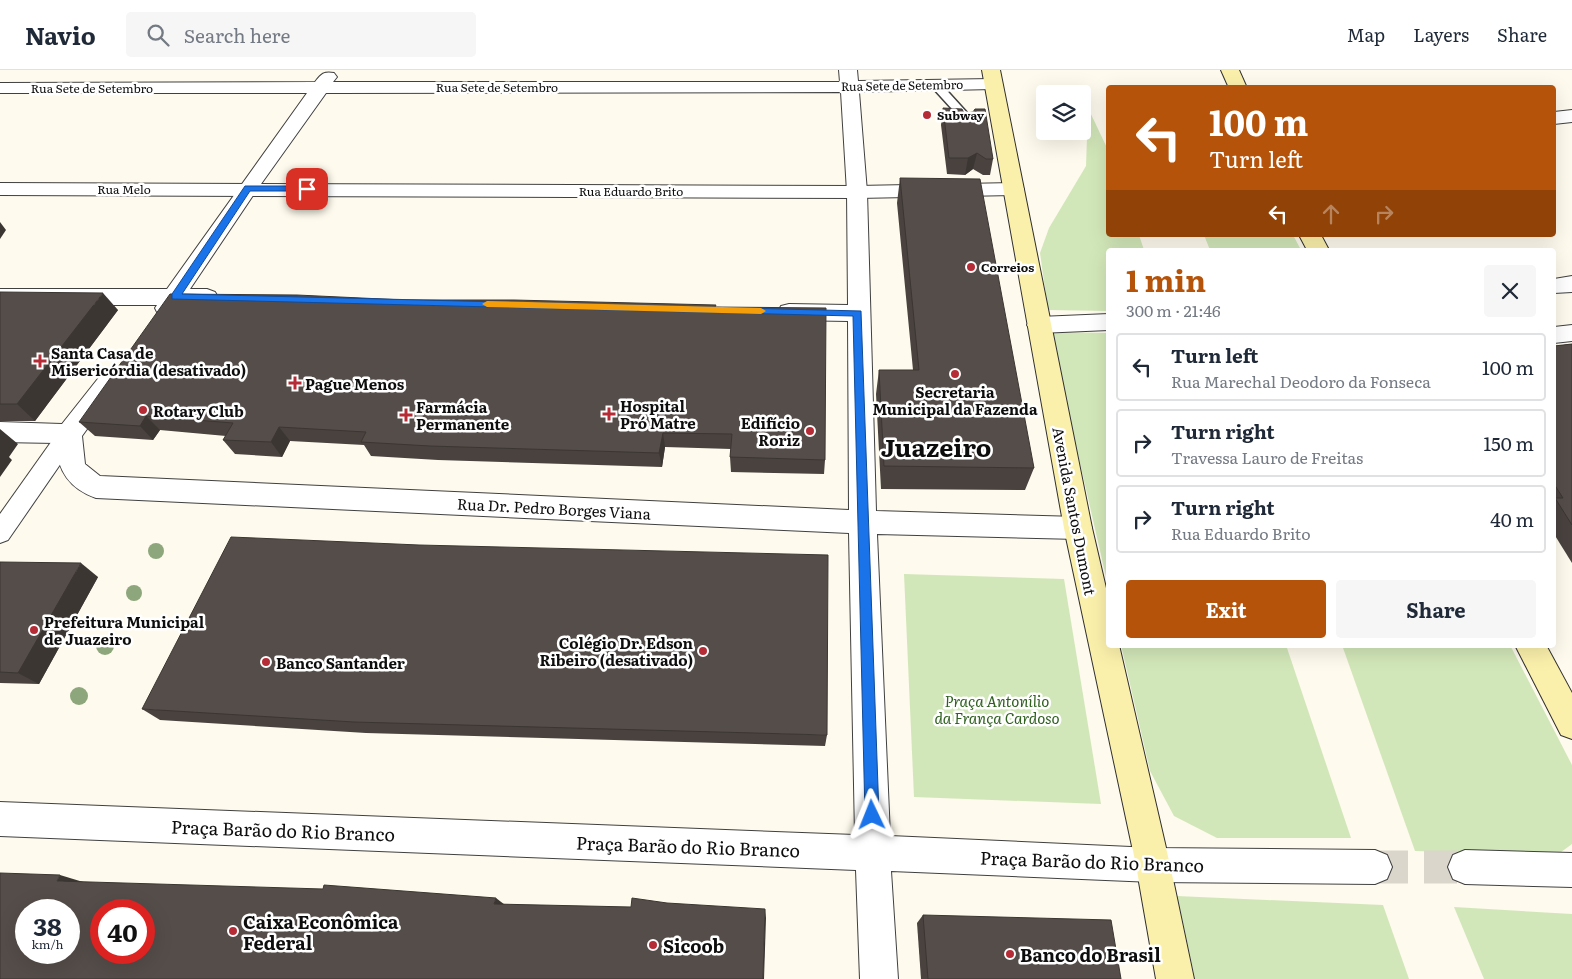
<!DOCTYPE html>
<html lang="en">
<head>
<meta charset="utf-8">
<style>
	:root { --surface:#fff; --page:#f6f6f7; --text:#1f2937; --muted:#747a83; --line:#e0e1e3; --accent:#b45309 }
	body { margin:0; font-family:Literata,serif; background:var(--page); color:var(--text); height:100vh; display:flex; flex-direction:column; font-size:19px; white-space:nowrap }
	* { box-sizing:border-box; margin:0 }
	p { font-size:16px; color:var(--muted) }
	.icon { flex:none; width:28px; height:28px; fill:none; stroke:currentColor; stroke-width:2; stroke-linecap:round; stroke-linejoin:round }
	.map { position:relative; flex:1; overflow:hidden }
	.side { position:absolute; left:1106px; top:178px; width:450px; height:400px; display:flex; flex-direction:column; background:var(--surface); border-radius:5px; box-shadow:0 5px 20px #0002 }
	.side>* { flex:none }
	.hud { position:absolute; left:1106px; top:15px; width:450px; height:152px; border-radius:5px; box-shadow:0 5px 20px #0002; background:#b45309; color:#fff; overflow:hidden }
	.tools { position:absolute; left:1036px; top:15px; display:grid; gap:10px }
	.tools a { display:grid; place-items:center; width:55px; height:55px; border-radius:5px; background:var(--surface); box-shadow:0 5px 20px #0002; font-size:25px }
	.speed { position:absolute; left:15px; top:829px; display:flex; gap:10px; font-size:25px; font-weight:700; text-align:center }
	.speed>* { display:grid; place-content:center; width:65px; height:65px; border-radius:50%; background:var(--surface); box-shadow:0 5px 20px #0002; line-height:1 }
	.speed small { font-size:12px; font-weight:400 }
	.speed .limit { border:8px solid #d22; background:#fff; color:#111 }
	.pin { position:absolute; display:grid; place-items:center; width:42px; height:42px; color:#fff; margin:-21px; border-radius:10px; box-shadow:0 2px 8px #0006 }
	.me { position:absolute; width:55px; margin:-28px; rotate:358deg; stroke-linejoin:round; filter:drop-shadow(0 0 4px #0008) }
	.turn { display:flex; align-items:center; gap:18px; height:105px; padding:0 20px; font-size:22px }
	.turn .icon { width:65px; height:65px; stroke-width:2.5 }
	.turn b { display:block; font-size:35px; line-height:42px }
	.lanes { display:flex; align-items:center; height:48px; padding:0 20px; background:#0003; justify-content:center; gap:25px; direction:ltr }
	.lanes .off { opacity:.35 }
	.round { display:grid; place-items:center; flex:none; width:52px; height:52px; border-radius:5px; background:var(--page) }
	.head { display:flex; align-items:center; justify-content:space-between; height:85px; padding:0 20px }
	h1 { font-size:30px; font-weight:700; line-height:38px; color:var(--accent) }
	.action { display:flex; gap:10px; margin-top:auto; padding:10px 20px }
	.action a { flex:1; height:58px; border-radius:5px; background:var(--accent); color:#fff; font-size:20px; font-weight:700; line-height:58px; text-align:center }
	.action a+a { background:var(--page); color:var(--text) }
	ul { padding:0; list-style:none }
	li { display:flex; align-items:center; gap:15px; height:68px; margin:0 10px 8px; padding:0 10px; border:2px solid var(--line); border-radius:5px }
	li div { flex:1 }
	li b { display:block; font-size:19px }
	li em { font-style:normal }
	header { display:flex; align-items:center; gap:30px; box-sizing:border-box; height:70px; padding:0 25px; background:var(--surface); border-bottom:1px solid var(--line) }
	header strong { font-size:24px }
	nav { display:flex; gap:28px; margin-inline-start:auto; font-size:18px }
	.search { width:350px; height:45px; background:var(--page); display:flex; align-items:center; gap:12px; box-sizing:border-box; padding:0 18px; border-radius:5px; color:var(--muted); font-size:19px }
	.map>svg:first-child { display:block }
</style>
</head>
<body>
<header>
<strong>Navio</strong>
<div class="search"><svg class="icon" aria-label="search" viewBox="0 0 24 24"><circle cx="10" cy="10" r="6"/><path d="M15 15l6 6"/></svg>Search here</div>
<nav><a>Map</a><a>Layers</a><a>Share</a></nav>
</header>
<div class="map">
<svg width="1572" height="909" viewBox="0 0 1572 909">
	<rect width="100%" height="100%" fill="#fefaed"/>
	<!-- green -->
	<g fill="#d2e7b9">
		<polygon points="1088,38 1109,82 1109,165 1139,165 1144,180 1109,180 1109,241 1048,240 1040,183 1049,158 1086,96"/>
		<polygon points="1204,165 1293,165 1301,180 1210,180"/>
		<polygon points="1050,262 1109,263 1109,520"/>
		<polygon points="904,504 1064,509 1101,734 914,727"/>
		<polygon points="1121,575 1286,575 1351,768 1217,768 1174,746 1150,701"/>
		<polygon points="1342,575 1510,575 1572,695 1572,774 1557,785 1415,781"/>
		<polygon points="1177,826 1383,835 1409,909 1195,909"/>
		<polygon points="1454,837 1572,844 1572,909 1484,909"/>
	</g>
	<g fill="none" stroke-linecap="round" stroke-linejoin="round">
		<!-- tertiary-tunnel -->
		<polyline stroke="#dad6cb" stroke-width="33" stroke-dasharray="33 16" stroke-linecap="butt" points="1375,797 1465,797"/>
		<defs>
			<polygon id="service" points="936,12 940,13 970,46 972,48 970,50 962,50 932,17 931,15"/>
			<polygon id="pedestrian" points="69,356 77,358 80,364 77,370 8,470 0,473 0,444 61,358"/>
			<g id="minor">
				<polygon points="1572,40 1572,52 1554,54 1554,42"/>
				<polygon points="0,113 857,116 1014,113 1021,115 1024,119 1021,123 1014,125 857,128 0,125"/>
			</g>
			<g id="tertiary">
				<path d="M839 0H857L858 11 993 9 999 10 1002 14 999 18 993 19 859 22 867 122 876 441 1078 447 1088 450 1092 458 1088 466 1078 469 877 464 890 766 1153 778 1375 780 1387 785 1392 797 1387 809 1375 814 1153 812 891 801 898 909H860L856 800 0 766V732L855 765 849 463 96 428C70 419 57 401 56 373L0 372V352L62 354 100 306 109 303 118 306 121 312 82 366 85 394 100 406 849 440 848 251 789 250 781 248 778 242 781 236 789 234 848 235 847 122 841 22 326 23 256 121 190 219H207L215 222 218 227 215 232 207 235H180L174 244 166 246 158 244 155 238 157 235H0V219H167L307 23H0V13L315 12C321 4 324 1 334 3L337 7 333 12H840Z"/>
				<polygon points="1572,206 1572,222 1554,223 1554,209"/>
				<polygon points="1109,244 1109,260 1039,263 1031,261 1027,255 1031,249 1039,247"/>
				<polygon points="1572,255 1572,271 1554,273 1554,257"/>
				<polygon points="1465,780 1572,783 1572,817 1465,814 1453,809 1448,797 1453,785"/>
			</g>
			<g id="secondary">
				<polygon points="982,0 1000,0 1092,458 1109,531 1109,575 1119,575 1170,795 1194,909 1156,909 1136,795 1064,458"/>
				<polygon points="1221,0 1239,0 1247,18 1229,18"/>
				<polygon points="1299,165 1321,165 1329,180 1307,180"/>
				<polygon points="1515,575 1546,575 1572,623 1572,669 1561,665"/>
			</g>
		</defs>
		<!-- service casing -->
		<use href="#service" stroke="#404040" stroke-width="3"/>
		<!-- pedestrian casing -->
		<use href="#pedestrian" stroke="#404040" stroke-width="2"/>
		<!-- minor casing -->
		<use href="#minor" stroke="#404040" stroke-width="2"/>
		<!-- tertiary casing -->
		<use href="#tertiary" stroke="#404040" stroke-width="2"/>
		<!-- secondary casing -->
		<use href="#secondary" stroke="#2f2f2f" stroke-width="2"/>
		<!-- service -->
		<use href="#service" fill="#fff" fill-rule="evenodd"/>
		<!-- pedestrian -->
		<use href="#pedestrian" fill="#fff" fill-rule="evenodd"/>
		<!-- minor -->
		<use href="#minor" fill="#fff" fill-rule="evenodd"/>
		<!-- tertiary -->
		<use href="#tertiary" fill="#fff" fill-rule="evenodd"/>
		<!-- secondary -->
		<use href="#secondary" fill="#fbf0ab" fill-rule="evenodd"/>
	</g>
	<!-- trees -->
	<g fill="#8da67c">
		<circle cx="156" cy="481" r="8"/>
		<circle cx="134" cy="523" r="8"/>
		<circle cx="105" cy="576" r="9"/>
		<circle cx="79" cy="626" r="9"/>
	</g>
	<!-- wall -->
	<g fill="#49423f">
		<polygon points="943,38 993,89 990,105 983,105 973,99 965,105 947,104 941,55"/>
		<polygon points="900,108 1034,398 1025,420 881,419 876,324 879,300 913,300 897,133"/>
		<polygon points="0,222 118,240 35,351 0,351"/>
		<polygon points="404,230 716,237 825,390 824,404 731,402 730,387 731,379 665,377 662,397 438,390 371,386 364,375 290,371 282,387 235,384 223,370 226,366 160,360 153,370 95,366 79,352"/>
		<polygon points="1572,274 1572,493 1554,464 1554,276"/>
		<polygon points="0,492 98,507 39,614 0,613"/>
		<polygon points="142,639 827,665 825,676 366,663 160,650"/>
		<polygon points="923,845 1121,909 921,909 917,853"/>
	</g>
	<!-- shaded-wall -->
	<g fill="#3c3633">
		<polygon points="977,83 973,99 965,105 968,88"/>
		<polygon points="0,152 6,160 0,169"/>
		<polygon points="103,223 118,240 35,351 17,334"/>
		<polygon points="146,346 160,360 153,370 140,356"/>
		<polygon points="279,357 290,371 282,387 271,372"/>
		<polygon points="0,359 18,374 9,387 12,390 0,407"/>
		<polygon points="663,363 665,377 662,397 659,383"/>
		<polygon points="81,493 98,507 39,614 18,603"/>
		<polygon points="60,805 93,815 57,811"/>
		<polygon points="496,828 509,838 494,834"/>
		<polygon points="765,839 766,848 764,909 763,909"/>
	</g>
	<!-- building -->
	<g fill="#554d49" stroke="#3c3633" fill-rule="evenodd">
		<polygon points="943,38 962,39 964,43 973,42 975,39 985,39 993,89 986,89 977,83 968,88 949,88"/>
		<polygon points="900,108 980,109 1034,398 884,396 879,300 919,300"/>
		<polygon points="0,222 103,223 17,334 0,334"/>
		<polygon points="170,224 297,225 404,230 514,230 716,235 715,237 826,238 825,390 730,387 732,364 663,363 659,383 430,376 361,372 366,362 279,357 271,372 223,370 233,353 146,346 140,356 79,352"/>
		<polygon points="1572,274 1572,455 1555,428 1563,428 1554,414 1554,276"/>
		<polygon points="231,467 419,475 828,485 827,665 354,652 142,639"/>
		<polygon points="0,492 81,493 18,603 0,602"/>
		<path d="M0 803 60 805 57 811 323 819 324 815 496 828 494 834 631 837 632 828 667 833 765 839 763 909H0ZM26 840H69V882H26ZM101 840H144V882H101Z"/>
		<polygon points="923,845 1111,850 1121,909 928,909"/>
	</g>
	<!-- route -->
	<polygon fill="#1a73e8" stroke="#114b97" points="245,116 307,116 311,119 307,121 250,121 182,224 861,241 879,745 877,750 872,752 867,750 865,745 853,246 172,229 172,224"/>
	<!-- slow -->
	<polygon fill="#f59e0b" points="487,231 761,238 766,241 761,244 487,237 482,234"/>
	<!-- markers -->
	<g fill="#b52c36" stroke="#fff" stroke-width="2">
		<circle cx="927" cy="45" r="5"/>
		<circle cx="971" cy="197" r="5"/>
		<path d="M37.5 283.5h5v5h5v5h-5v5h-5v-5h-5v-5h5z"/>
		<circle cx="955" cy="304" r="5"/>
		<path d="M292.5 305.5h5v5h5v5h-5v5h-5v-5h-5v-5h5z"/>
		<circle cx="143" cy="340" r="5"/>
		<path d="M606.5 336.5h5v5h5v5h-5v5h-5v-5h-5v-5h5z"/>
		<path d="M403.5 337.5h5v5h5v5h-5v5h-5v-5h-5v-5h5z"/>
		<circle cx="810" cy="361" r="5"/>
		<circle cx="34" cy="560" r="5"/>
		<circle cx="703" cy="581" r="5"/>
		<circle cx="266" cy="592" r="5"/>
		<circle cx="233" cy="861" r="5"/>
		<circle cx="653" cy="875" r="5"/>
		<circle cx="1010" cy="884" r="5"/>
	</g>
	<g text-anchor="middle" dominant-baseline="central" stroke-width="5" stroke-linejoin="round" paint-order="stroke">
		<!-- far-street labels -->
		<g font-size="12" fill="#0d0d0d" stroke="#fff">
			<text transform="translate(902 15) rotate(-1)">Rua Sete de Setembro</text>
			<text x="497" y="17">Rua Sete de Setembro</text>
			<text x="92" y="18">Rua Sete de Setembro</text>
			<text x="124" y="119">Rua Melo</text>
			<text x="631" y="121">Rua Eduardo Brito</text>
		</g>
		<!-- far-poi labels -->
		<g font-size="12" font-weight="bold" fill="#0d0d0d" stroke="#fff" text-anchor="start">
			<text x="937" y="45">Subway</text>
			<text x="981" y="197">Correios</text>
		</g>
		<!-- poi labels -->
		<g font-size="15" font-weight="bold" fill="#0d0d0d" stroke="#fff" text-anchor="start">
			<text x="51" y="282">Santa Casa de<tspan x="51" dy="17">Misericórdia (desativado)</tspan></text>
			<text x="305" y="313">Pague Menos</text>
			<text x="955" y="321" text-anchor="middle">Secretaria<tspan x="955" dy="17">Municipal da Fazenda</tspan></text>
			<text x="620" y="335">Hospital<tspan x="620" dy="17">Pró Matre</tspan></text>
			<text x="416" y="336">Farmácia<tspan x="416" dy="17">Permanente</tspan></text>
			<text x="153" y="340">Rotary Club</text>
			<text x="800" y="352" text-anchor="end">Edifício<tspan x="800" dy="17">Roriz</tspan></text>
			<text x="44" y="551">Prefeitura Municipal<tspan x="44" dy="17">de Juazeiro</tspan></text>
			<text x="693" y="572" text-anchor="end">Colégio Dr. Edson<tspan x="693" dy="17">Ribeiro (desativado)</tspan></text>
			<text x="276" y="592">Banco Santander</text>
		</g>
		<!-- street labels -->
		<g font-size="15" fill="#0d0d0d" stroke="#fff">
			<text transform="translate(554 438) rotate(3)">Rua Dr. Pedro Borges Viana</text>
			<text transform="translate(1075 441) rotate(79)">Avenida Santos Dumont</text>
		</g>
		<!-- park labels -->
		<g font-size="15" font-style="italic" fill="#306120" stroke="#fff">
			<text x="997" y="630">Praça Antonílio<tspan x="997" dy="17">da França Cardoso</tspan></text>
		</g>
		<!-- near-street labels -->
		<g font-size="18" fill="#0d0d0d" stroke="#fff">
			<text transform="translate(283 760) rotate(2)">Praça Barão do Rio Branco</text>
			<text transform="translate(688 776) rotate(2)">Praça Barão do Rio Branco</text>
			<text transform="translate(1092 791) rotate(2)">Praça Barão do Rio Branco</text>
		</g>
		<!-- near-poi labels -->
		<g font-size="18" font-weight="bold" fill="#0d0d0d" stroke="#fff" text-anchor="start">
			<text x="243" y="851">Caixa Econômica<tspan x="243" dy="21">Federal</tspan></text>
			<text x="663" y="875">Sicoob</text>
			<text x="1020" y="884">Banco do Brasil</text>
		</g>
		<!-- town labels -->
		<g font-size="25" font-weight="bold" fill="#0d0d0d" stroke="#fff">
			<text x="936" y="376">Juazeiro</text>
		</g>
	</g>
</svg>
<div class="tools">
<a><svg class="icon" aria-label="layers" viewBox="0 0 24 24"><path d="M12 4l9 5-9 5-9-5zM3 14l9 5 9-5"/></svg></a>
</div>
<div class="speed"><div>38<small>km/h</small></div><div class="limit">40</div></div>
<div class="pin" style="left:307px;top:119px;background:#d93025"><svg class="icon" aria-label="arrive" viewBox="0 0 24 24"><path d="M6 21V4h12l-3 4 3 4H6"/></svg></div>
<svg class="me" style="left:872px;top:745px" viewBox="-20 -20 40 40"><path d="M0-17L14 15 0 8-14 15z" fill="#1a73e8" stroke="#fff" stroke-width="4"/></svg>
<div class="hud">
<div class="turn"><svg class="icon" aria-label="left" viewBox="0 0 24 24"><path d="M17 20v-9H6M10 6l-5 5 5 5"/></svg><div><b>100 m</b>Turn left</div></div>
<div class="lanes"><svg class="icon" aria-label="left" viewBox="0 0 24 24"><path d="M17 20v-9H6M10 6l-5 5 5 5"/></svg><svg class="icon off" aria-label="ahead" viewBox="0 0 24 24"><path d="M12 20V5M6 11l6-6 6 6"/></svg><svg class="icon off" aria-label="right" viewBox="0 0 24 24"><path d="M7 20v-9h11M14 6l5 5-5 5"/></svg></div>
</div>
<section class="side">
<div class="head"><div><h1>1 min</h1><p>300 m · 21:46</p></div><a class="round"><svg class="icon" aria-label="close" viewBox="0 0 24 24"><path d="M6 6l12 12M18 6L6 18"/></svg></a></div>
<ul>
<li><svg class="icon" aria-label="left" viewBox="0 0 24 24"><path d="M17 20v-9H6M10 6l-5 5 5 5"/></svg><div><b>Turn left</b><p>Rua Marechal Deodoro da Fonseca</p></div><em>100 m</em></li>
<li><svg class="icon" aria-label="right" viewBox="0 0 24 24"><path d="M7 20v-9h11M14 6l5 5-5 5"/></svg><div><b>Turn right</b><p>Travessa Lauro de Freitas</p></div><em>150 m</em></li>
<li><svg class="icon" aria-label="right" viewBox="0 0 24 24"><path d="M7 20v-9h11M14 6l5 5-5 5"/></svg><div><b>Turn right</b><p>Rua Eduardo Brito</p></div><em>40 m</em></li>
</ul>
<div class="action"><a>Exit</a><a>Share</a></div>
</section>
</div>
</body>
</html>
